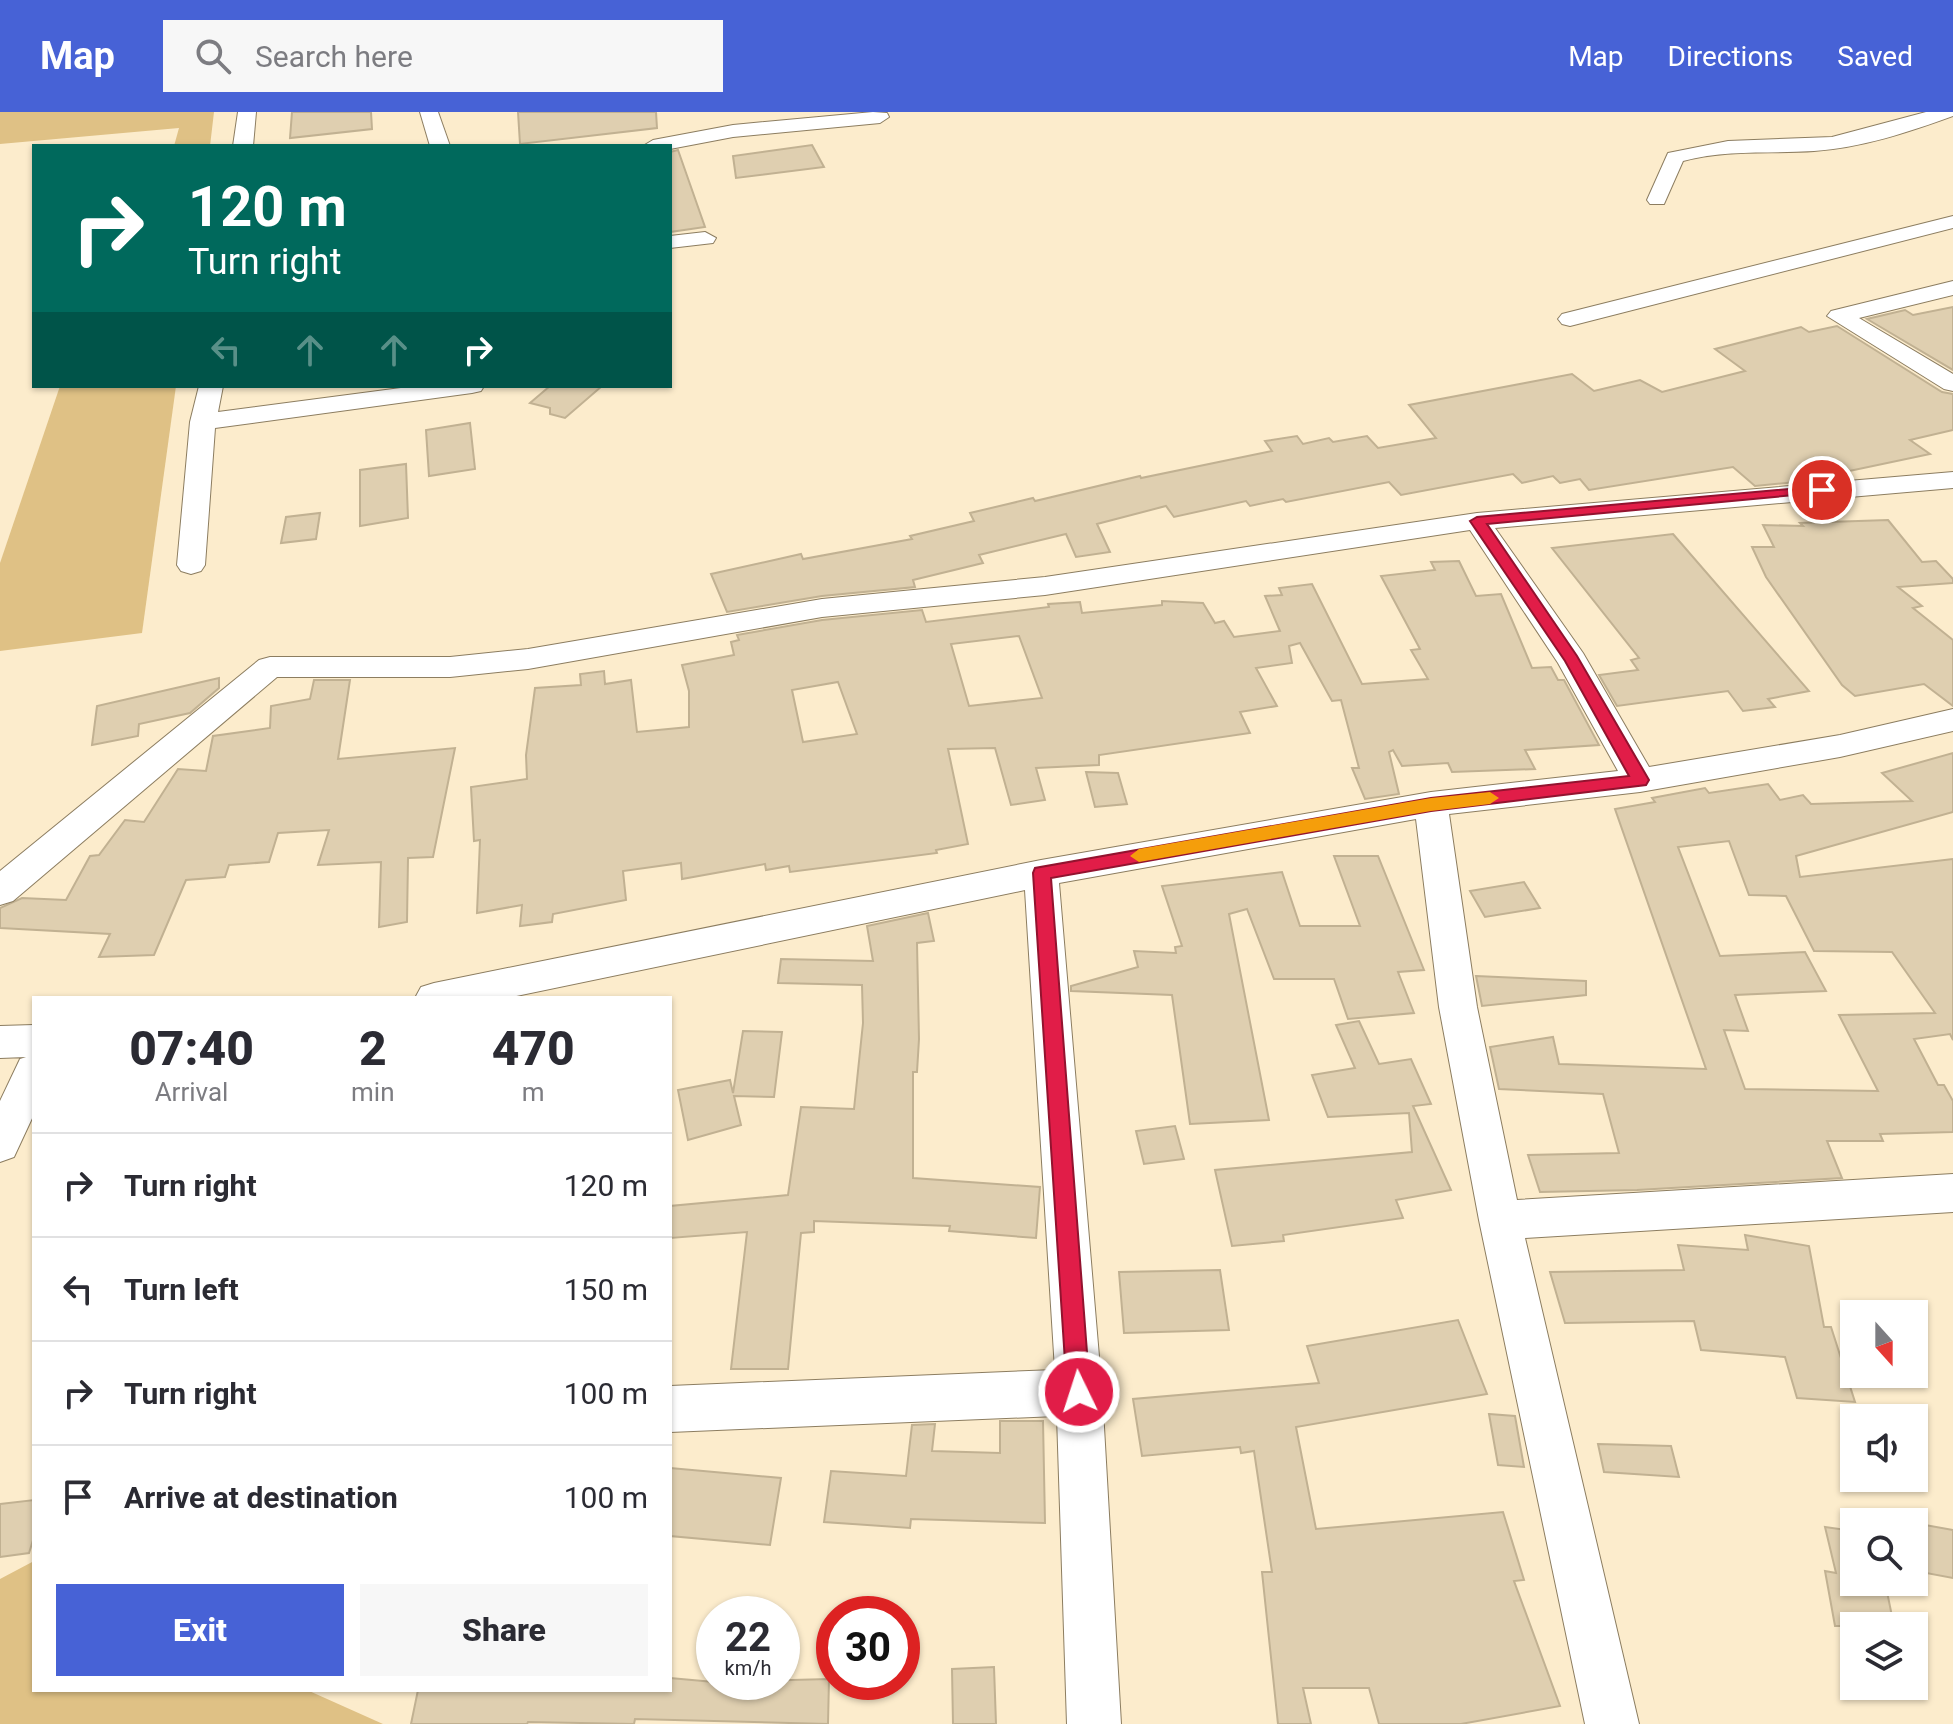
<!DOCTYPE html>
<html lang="en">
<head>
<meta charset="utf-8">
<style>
	:root { --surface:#fff; --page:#f7f7f7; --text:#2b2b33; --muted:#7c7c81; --line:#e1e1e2; --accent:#4762d6 }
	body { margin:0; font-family:Roboto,sans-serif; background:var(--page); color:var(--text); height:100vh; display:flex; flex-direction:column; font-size:30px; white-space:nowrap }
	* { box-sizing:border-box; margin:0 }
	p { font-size:26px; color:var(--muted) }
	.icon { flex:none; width:44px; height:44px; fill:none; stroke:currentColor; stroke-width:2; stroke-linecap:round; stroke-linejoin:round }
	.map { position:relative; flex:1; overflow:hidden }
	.drawer { position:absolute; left:32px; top:884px; width:640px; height:696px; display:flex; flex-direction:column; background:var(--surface); border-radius:0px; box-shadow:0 2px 6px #0004 }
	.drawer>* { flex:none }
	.top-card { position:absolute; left:32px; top:32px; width:640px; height:244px; border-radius:0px; box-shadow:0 2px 6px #0004; background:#00695c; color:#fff; overflow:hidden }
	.needle { width:52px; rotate:159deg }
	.controls { position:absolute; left:1840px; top:1188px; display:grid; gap:16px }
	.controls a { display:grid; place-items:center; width:88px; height:88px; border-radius:0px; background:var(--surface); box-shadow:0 2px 6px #0004; font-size:40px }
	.speed { position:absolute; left:696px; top:1484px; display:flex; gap:16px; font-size:40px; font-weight:700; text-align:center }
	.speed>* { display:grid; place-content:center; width:104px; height:104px; border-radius:50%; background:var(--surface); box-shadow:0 2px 6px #0004; line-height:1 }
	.speed small { font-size:20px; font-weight:400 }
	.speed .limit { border:12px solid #d22; background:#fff; color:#111 }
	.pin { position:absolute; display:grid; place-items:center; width:68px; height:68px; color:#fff; margin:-34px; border:4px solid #fff; border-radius:50%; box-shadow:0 2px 8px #0007 }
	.me { position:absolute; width:88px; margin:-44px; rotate:356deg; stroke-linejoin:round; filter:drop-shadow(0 0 6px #0008) }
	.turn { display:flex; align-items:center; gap:28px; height:168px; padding:0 24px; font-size:36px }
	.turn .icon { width:104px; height:104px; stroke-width:2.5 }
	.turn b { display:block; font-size:56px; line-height:68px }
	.lanes { display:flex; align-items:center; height:76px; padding:0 24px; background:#0003; justify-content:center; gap:40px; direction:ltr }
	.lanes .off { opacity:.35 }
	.eta { display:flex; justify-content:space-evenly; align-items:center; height:136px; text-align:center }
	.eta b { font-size:48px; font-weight:800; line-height:56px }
	.cta { display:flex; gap:16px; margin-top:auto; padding:16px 24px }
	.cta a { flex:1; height:92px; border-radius:0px; background:var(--accent); color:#fff; font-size:32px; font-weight:800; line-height:92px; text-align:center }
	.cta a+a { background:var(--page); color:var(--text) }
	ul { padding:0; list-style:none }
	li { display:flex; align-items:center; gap:24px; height:104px; padding:0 24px; border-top:2px solid var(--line) }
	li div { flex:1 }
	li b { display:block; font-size:30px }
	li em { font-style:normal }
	header { display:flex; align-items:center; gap:48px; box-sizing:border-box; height:112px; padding:0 40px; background:var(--accent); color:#fff }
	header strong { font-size:38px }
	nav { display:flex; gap:44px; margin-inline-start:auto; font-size:28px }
	.search { width:560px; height:72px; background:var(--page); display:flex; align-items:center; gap:20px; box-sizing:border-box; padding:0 28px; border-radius:0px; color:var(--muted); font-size:30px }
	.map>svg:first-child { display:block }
</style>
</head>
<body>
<header>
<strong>Map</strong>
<div class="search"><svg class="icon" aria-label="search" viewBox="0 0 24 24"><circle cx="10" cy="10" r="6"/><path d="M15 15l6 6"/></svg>Search here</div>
<nav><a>Map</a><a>Directions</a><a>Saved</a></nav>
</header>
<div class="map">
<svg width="1953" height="1612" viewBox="0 0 1953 1612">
	<rect width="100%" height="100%" fill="#fceccc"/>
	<!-- green -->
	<g fill="#dfc185">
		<polygon points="0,0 214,0 210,34 174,34 179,16 0,32"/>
		<polygon points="60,274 176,274 142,521 0,539 0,451"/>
		<polygon points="34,1449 34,1578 307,1578 383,1612 0,1612 0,1467"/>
	</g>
	<!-- building -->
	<g fill="#dfcfb0" stroke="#c1b192" stroke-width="2" fill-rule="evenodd">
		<polygon points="292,0 371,0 372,17 290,26"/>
		<polygon points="518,0 656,0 657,16 520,32"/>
		<polygon points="812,33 824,55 736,66 733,44"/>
		<polygon points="678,38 705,115 670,120 670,40"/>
		<polygon points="1953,195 1953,258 1867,207 1905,198 1913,203"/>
		<polygon points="1837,214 1942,280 1953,282 1953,318 1910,328 1930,342 1797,370 1755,374 1733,355 1589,378 1580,367 1560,371 1553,364 1522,371 1513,362 1401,383 1389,370 1286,390 1283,387 1250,394 1246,389 1174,405 1166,394 1097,412 1110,440 1076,445 1066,422 979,443 983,451 913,468 915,475 822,484 727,500 711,462 801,442 803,447 912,427 910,424 974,409 970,401 1008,392 1033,386 1035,389 1140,364 1141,366 1272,339 1265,329 1297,324 1303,332 1329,326 1333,330 1367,324 1378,336 1436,326 1409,293 1525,271 1572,262 1594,279 1640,268 1662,280 1745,259 1715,237 1801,215 1809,220"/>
		<polygon points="550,274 602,274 565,306 550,302 550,296 530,291"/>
		<polygon points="470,311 475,357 429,364 426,318"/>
		<polygon points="406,352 408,406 360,414 360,358"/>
		<polygon points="320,401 316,427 281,431 286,405"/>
		<polygon points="1888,408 1922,450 1936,449 1953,467 1953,471 1898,475 1922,494 1913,496 1953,528 1953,594 1924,572 1855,584 1842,573 1766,465 1752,435 1774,435 1763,413 1803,414 1800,411"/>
		<polygon points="1673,422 1809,579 1768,587 1775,595 1743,599 1728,579 1617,594 1599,563 1638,558 1631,548 1639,546 1552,436"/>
		<path d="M1459 449 1476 484 1501 482 1532 556 1551 555 1558 568H1564L1599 633 1525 638 1535 657 1452 660 1448 651 1402 654 1393 638 1389 640 1399 682 1365 687 1352 656H1359L1341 588 1332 589 1300 531 1289 534 1292 551 1256 556 1277 594 1240 600 1250 621 1099 643V653L1036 656 1045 688 1011 693 995 636 948 637 968 732 936 738 937 741 790 760 789 754 766 758 765 752 682 767 681 751 623 759 626 788 553 802 552 810 520 814 522 793 477 801 480 728 474 729 471 675 527 667 526 643 535 576 581 573 580 562 604 559 605 572 631 568 637 620 689 615V579L682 553 734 543 731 530 739 528 737 523 822 508 922 498 926 510 1049 495 1048 492 1080 490 1082 501 1162 493V489L1203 491 1215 511 1224 509 1234 525 1280 519 1265 484 1282 483 1279 476 1312 472 1362 572 1428 567 1411 538 1420 537 1381 464 1435 458 1431 450ZM1019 524 1042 586 969 594 951 532ZM838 570 857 622 803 630 792 578Z"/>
		<polygon points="219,566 219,576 190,601 139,612 138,624 92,633 97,594"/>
		<polygon points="314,568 350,568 338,647 455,636 433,745 408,746 407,810 379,815 381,750 318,753 329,718 278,721 269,750 229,753 225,765 186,768 154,843 99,845 110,822 0,816 0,796 22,786 66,788 90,744 99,743 125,708 144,710 178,657 206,659 213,624 270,616 271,594 310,587"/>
		<path d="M1953 641V700L1796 744 1800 765 1953 747V928L1950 922 1914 927 1938 973H1944L1953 989V1020L1880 1022 1883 1029H1827L1842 1066 1637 1078 1540 1080 1528 1043 1619 1041 1603 982 1499 977 1490 935 1553 925 1559 952 1706 957 1615 697 1655 690 1652 686 1705 676 1709 681 1768 672 1780 688 1803 683 1811 692 1912 689 1882 661ZM1729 729 1749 783 1786 784 1814 839 1892 840 1935 901 1839 903 1878 979 1745 977 1724 918 1748 919 1735 883 1826 879 1805 840 1720 844 1678 735Z"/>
		<polygon points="1086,660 1118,661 1127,692 1095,695"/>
		<polygon points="1334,744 1378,744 1424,858 1398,860 1414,901 1348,907 1334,867 1274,867 1247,797 1229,802 1269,1008 1190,1012 1172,883 1071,879 1071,874 1138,855 1134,839 1176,841 1175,835 1182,834 1162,774 1282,760 1300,814 1360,814"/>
		<polygon points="1524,770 1540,796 1485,805 1470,779"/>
		<polygon points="928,801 934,829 917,831 919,927 917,960 913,960 913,1066 1040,1075 1036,1126 949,1119 950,1114 814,1109 814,1120 801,1121 788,1257 731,1257 747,1120 670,1126 670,1094 788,1083 801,995 854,997 863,911 862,873 778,871 781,847 873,849 867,814"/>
		<polygon points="1476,864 1586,869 1586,883 1482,894"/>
		<polygon points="1359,909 1379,952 1411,947 1431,992 1413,994 1451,1078 1396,1088 1403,1106 1283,1123 1284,1129 1232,1134 1215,1058 1412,1040 1409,1001 1328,1005 1312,963 1355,956 1336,913"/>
		<polygon points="743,919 782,920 774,985 734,984 741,1013 688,1028 678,978 730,968 733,981"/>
		<polygon points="1175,1014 1184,1047 1144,1052 1136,1019"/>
		<polygon points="1745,1123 1809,1134 1824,1215 1831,1215 1855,1290 1797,1286 1785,1245 1701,1238 1694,1209 1565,1211 1550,1160 1684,1158 1678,1133 1748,1138"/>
		<polygon points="1220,1158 1229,1218 1124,1221 1119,1160"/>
		<polygon points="1458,1208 1487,1282 1296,1315 1316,1417 1503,1400 1524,1468 1514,1469 1560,1594 1461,1612 1379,1612 1369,1576 1303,1576 1311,1612 1278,1612 1262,1460 1272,1460 1254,1339 1241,1341 1240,1335 1142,1344 1133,1287 1319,1271 1307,1234"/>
		<polygon points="1489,1302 1515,1304 1524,1355 1498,1353"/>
		<polygon points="1000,1309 1043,1309 1045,1411 911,1407 910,1416 824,1410 831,1359 906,1364 912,1313 935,1312 932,1339 1000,1341"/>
		<polygon points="1598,1332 1671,1334 1679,1365 1604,1360"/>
		<polygon points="670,1356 781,1366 770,1433 670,1424"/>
		<polygon points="34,1388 34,1425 29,1441 0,1445 0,1392"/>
		<polygon points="1914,1411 1953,1418 1953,1466 1926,1461"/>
		<polygon points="1825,1415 1854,1419 1854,1470 1885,1470 1894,1514 1835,1514 1825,1459 1836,1461"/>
		<polygon points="994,1555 996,1612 953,1612 952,1557"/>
		<polygon points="670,1566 714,1570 829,1567 828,1612 635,1607 634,1612 528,1610 527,1612 411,1612 418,1578 670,1578"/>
	</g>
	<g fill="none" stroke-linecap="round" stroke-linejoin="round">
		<defs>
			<g id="minor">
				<polygon points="238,0 256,0 253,34 233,34"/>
				<polygon points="420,0 438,0 450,34 430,34"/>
				<polygon points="873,0 887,1 889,5 880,11 733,25 670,37 670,34 643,34 653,28 733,13"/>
				<path d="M1926 0H1953V4C1909 20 1861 36 1814 39 1770 42 1726 37 1683 49L1664 92H1650L1647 88 1668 41 1728 29 1832 25Z"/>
				<polygon points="1953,104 1953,116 1570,214 1562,212 1558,207 1562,202"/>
				<polygon points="705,120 716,126 713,131 670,136 670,124"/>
				<polygon points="1953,169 1953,183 1859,206 1953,262 1953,279 1944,277 1827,204 1831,199"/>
				<polygon points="199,274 223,274 218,300 416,274 484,274 481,279 472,281 215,316 205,453 201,459 191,462 181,459 177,453 190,310"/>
				<polygon points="1953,360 1953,376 1495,416 1583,541 1649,655 1840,623 1953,597 1953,619 1840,645 1640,680 1449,702 1477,895 1517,1088 1953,1062 1953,1100 1525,1126 1639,1612 1585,1612 1479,1108 1439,895 1416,707 1059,771 1102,1280 1121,1612 1067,1612 1057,1304 670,1320 670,1274 1055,1258 1025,778 507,886 415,886 421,875 434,871 1041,748 1431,680 1618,659 1558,551 1470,418 1045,483 822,505 528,557 450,565 277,565 13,789 0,793 0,759 259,548 270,545 450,545 528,537 822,487 1045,465 1477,401"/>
				<polygon points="34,913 34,1002 14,1045 0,1050 0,989 20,947 26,945 0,946 0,914"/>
			</g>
		</defs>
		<!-- minor casing -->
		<use href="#minor" stroke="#8c7d60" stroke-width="2"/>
		<!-- minor -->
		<use href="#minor" fill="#fff" fill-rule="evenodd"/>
	</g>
	<!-- route -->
	<polygon fill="#e11d48" stroke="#92132f" stroke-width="2" points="1822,374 1829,378 1827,380 1487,412 1577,544 1649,668 1646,673 1431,699 1051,766 1090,1280 1087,1288 1079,1292 1071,1288 1067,1280 1033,761 1035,756 1431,686 1629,664 1565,549 1470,409 1477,405"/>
	<!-- slow -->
	<polygon fill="#f59e0b" points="1490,680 1499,686 1490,692 1431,699 1139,750 1130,744 1139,737 1431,686"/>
</svg>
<div class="controls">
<a><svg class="needle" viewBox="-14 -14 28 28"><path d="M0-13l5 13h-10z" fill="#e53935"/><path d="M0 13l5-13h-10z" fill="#7c7c81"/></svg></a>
<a><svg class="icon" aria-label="sound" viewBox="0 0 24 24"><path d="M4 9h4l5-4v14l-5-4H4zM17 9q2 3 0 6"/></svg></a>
<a><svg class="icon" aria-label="search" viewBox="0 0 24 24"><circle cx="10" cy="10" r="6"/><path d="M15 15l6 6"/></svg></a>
<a><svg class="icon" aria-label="layers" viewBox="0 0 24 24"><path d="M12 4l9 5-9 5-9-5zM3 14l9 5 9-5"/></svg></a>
</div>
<div class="speed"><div>22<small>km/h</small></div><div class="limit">30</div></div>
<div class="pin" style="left:1822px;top:378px;background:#d93025"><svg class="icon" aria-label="arrive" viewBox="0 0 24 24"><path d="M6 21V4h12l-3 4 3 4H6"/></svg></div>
<svg class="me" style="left:1079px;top:1280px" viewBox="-20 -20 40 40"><circle r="17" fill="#e11d48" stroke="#fff" stroke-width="3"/><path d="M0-11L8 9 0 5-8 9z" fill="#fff"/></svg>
<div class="top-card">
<div class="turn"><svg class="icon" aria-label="right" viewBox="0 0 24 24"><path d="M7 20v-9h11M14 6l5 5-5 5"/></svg><div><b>120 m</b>Turn right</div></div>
<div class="lanes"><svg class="icon off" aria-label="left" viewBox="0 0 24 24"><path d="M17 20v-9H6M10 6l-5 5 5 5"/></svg><svg class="icon off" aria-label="ahead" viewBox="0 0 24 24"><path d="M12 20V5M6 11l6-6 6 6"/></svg><svg class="icon off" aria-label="ahead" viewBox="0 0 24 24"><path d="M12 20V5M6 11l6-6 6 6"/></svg><svg class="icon" aria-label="right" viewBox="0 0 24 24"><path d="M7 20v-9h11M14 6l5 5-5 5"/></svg></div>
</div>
<section class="drawer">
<div class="eta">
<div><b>07:40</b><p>Arrival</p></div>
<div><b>2</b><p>min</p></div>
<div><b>470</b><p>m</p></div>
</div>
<ul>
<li><svg class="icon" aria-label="right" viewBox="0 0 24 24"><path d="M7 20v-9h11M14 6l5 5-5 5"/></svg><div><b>Turn right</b></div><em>120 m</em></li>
<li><svg class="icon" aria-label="left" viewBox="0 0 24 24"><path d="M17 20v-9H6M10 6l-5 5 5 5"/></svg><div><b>Turn left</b></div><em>150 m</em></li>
<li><svg class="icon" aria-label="right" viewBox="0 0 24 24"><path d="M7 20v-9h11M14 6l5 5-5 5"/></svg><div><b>Turn right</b></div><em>100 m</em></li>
<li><svg class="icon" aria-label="arrive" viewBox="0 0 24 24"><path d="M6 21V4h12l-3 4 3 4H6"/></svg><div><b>Arrive at destination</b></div><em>100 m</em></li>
</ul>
<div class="cta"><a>Exit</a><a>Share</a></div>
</section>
</div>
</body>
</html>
